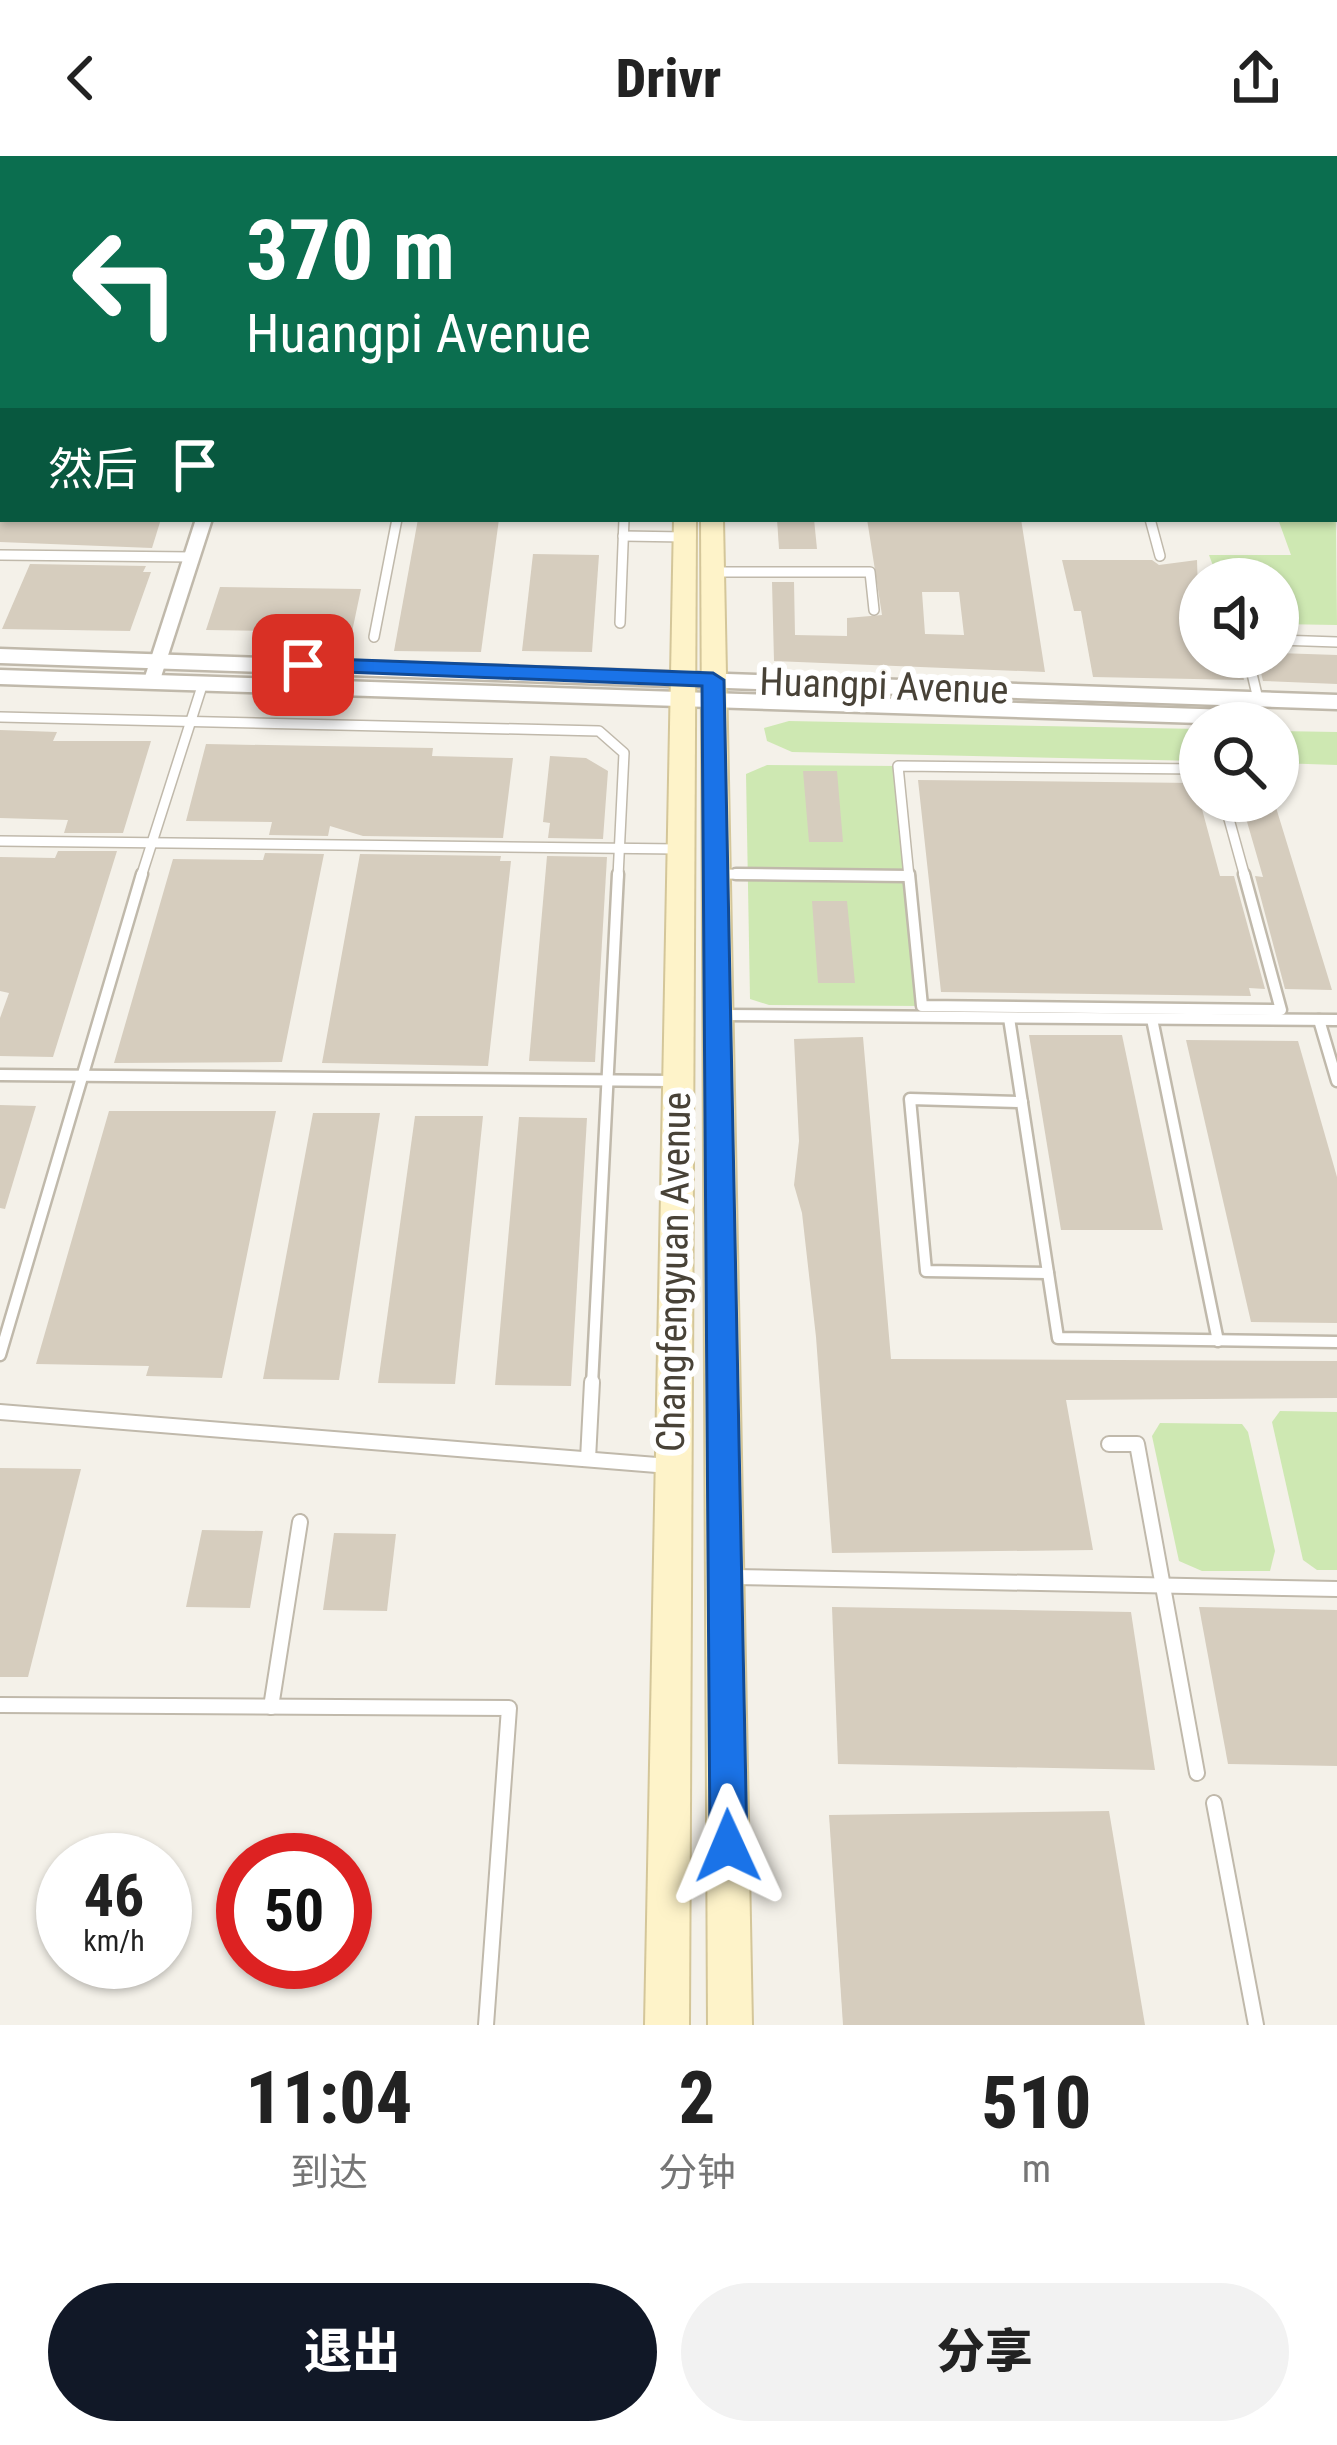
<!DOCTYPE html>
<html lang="zh">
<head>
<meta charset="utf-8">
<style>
	:root { --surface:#fff; --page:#f2f2f2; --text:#222; --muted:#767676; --accent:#111827 }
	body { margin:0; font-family:"Roboto Condensed","Noto Sans SC",sans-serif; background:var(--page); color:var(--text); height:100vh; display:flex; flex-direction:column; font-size:45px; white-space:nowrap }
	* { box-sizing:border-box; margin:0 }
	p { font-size:39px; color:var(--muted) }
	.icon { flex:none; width:66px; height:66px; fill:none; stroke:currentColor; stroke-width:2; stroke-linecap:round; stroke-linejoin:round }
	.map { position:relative; height:1869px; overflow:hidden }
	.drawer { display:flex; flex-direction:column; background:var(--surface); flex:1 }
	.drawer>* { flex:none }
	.top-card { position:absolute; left:0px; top:0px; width:1338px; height:366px; box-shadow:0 3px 9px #0004; background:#0b6e4f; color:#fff; overflow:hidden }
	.tools { position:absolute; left:1179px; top:402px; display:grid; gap:24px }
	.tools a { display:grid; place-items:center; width:120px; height:120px; border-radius:50%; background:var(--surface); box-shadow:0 3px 9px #0004; font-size:60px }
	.speed { position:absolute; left:36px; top:1677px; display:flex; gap:24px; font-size:60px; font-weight:700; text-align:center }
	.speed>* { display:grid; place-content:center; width:156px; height:156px; border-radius:50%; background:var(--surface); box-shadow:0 3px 9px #0004; line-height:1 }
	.speed small { font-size:30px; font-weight:400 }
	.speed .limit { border:18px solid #d22; background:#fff; color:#111 }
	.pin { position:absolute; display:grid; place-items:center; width:102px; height:102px; color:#fff; margin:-51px; border-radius:24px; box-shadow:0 6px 18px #0006 }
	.me { position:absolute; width:132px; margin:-66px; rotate:359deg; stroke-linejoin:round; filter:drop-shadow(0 0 9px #0008) }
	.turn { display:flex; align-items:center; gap:42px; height:252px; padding:0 48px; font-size:54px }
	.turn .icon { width:156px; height:156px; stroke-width:2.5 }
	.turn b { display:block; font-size:84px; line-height:102px }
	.then { display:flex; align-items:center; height:114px; padding:0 48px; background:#0003; gap:24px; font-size:45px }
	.eta { display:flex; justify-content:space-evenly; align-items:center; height:204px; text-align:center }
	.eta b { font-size:72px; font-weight:800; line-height:84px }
	.action { display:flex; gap:24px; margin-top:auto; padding:24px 48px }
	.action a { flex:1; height:138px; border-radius:72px; background:var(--accent); color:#fff; font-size:48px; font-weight:800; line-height:138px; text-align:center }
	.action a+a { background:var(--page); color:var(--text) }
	header { display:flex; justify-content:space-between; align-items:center; height:156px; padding:0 48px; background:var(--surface); font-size:54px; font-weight:800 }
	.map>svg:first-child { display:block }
</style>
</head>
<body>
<header><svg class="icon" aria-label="back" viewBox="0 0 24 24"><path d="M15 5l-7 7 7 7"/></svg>Drivr<svg class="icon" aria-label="share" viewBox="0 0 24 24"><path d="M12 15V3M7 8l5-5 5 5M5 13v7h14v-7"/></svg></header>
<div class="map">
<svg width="1337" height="1869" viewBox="0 0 1337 1869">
	<rect width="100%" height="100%" fill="#f4f1e9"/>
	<!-- green -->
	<g fill="#cee8b2">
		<polygon points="1335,285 1337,469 1278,468 1278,423 1218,423 1209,399 1291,399 1278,363 1335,363"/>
		<polygon points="789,565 1200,573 1200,605 792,596 767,585 764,572"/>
		<polygon points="1278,575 1337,576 1337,609 1278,607"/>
		<polygon points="767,609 898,610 922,850 769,849 750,843 746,618"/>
		<polygon points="1280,1255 1337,1256 1337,1414 1317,1414 1303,1404 1272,1266"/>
		<polygon points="1160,1267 1242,1268 1248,1276 1275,1395 1270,1415 1202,1415 1179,1405 1152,1280"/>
	</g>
	<!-- building -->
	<g fill="#d6cdbe" fill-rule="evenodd">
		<polygon points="0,363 161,363 152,392 0,386"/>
		<polygon points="418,363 499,363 481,496 394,495"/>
		<polygon points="777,363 814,363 817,393 779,393"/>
		<path d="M867 363H1021L1045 516 774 505 772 426H794L795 479 847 480V462L882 459ZM922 436H959L964 479 925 478Z"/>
		<polygon points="533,398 599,399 592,496 522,495"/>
		<polygon points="1062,404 1152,404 1159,409 1197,404 1200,501 1239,501 1244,524 1093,521 1081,455 1074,455"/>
		<polygon points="30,408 146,410 143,416 151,416 130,475 2,473"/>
		<polygon points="220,431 361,433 352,476 206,474"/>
		<polygon points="1278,497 1337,499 1337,528 1263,525 1257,501 1278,501"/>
		<polygon points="0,574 57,576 53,585 151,585 123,677 64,677 68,664 0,662"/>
		<polygon points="206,588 433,592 432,600 513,602 503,682 363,680 330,670 328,680 269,679 272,666 186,665"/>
		<polygon points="550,600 586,602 608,615 603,683 548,682 550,667 543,666"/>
		<polygon points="803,615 837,615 843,686 809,686"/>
		<polygon points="918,624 1195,627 1220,720 1234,720 1265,833 1249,832 1251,840 941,836"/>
		<polygon points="1241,645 1274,645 1332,834 1285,833 1255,720 1263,721"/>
		<polygon points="58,695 117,695 53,901 0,900 0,862 9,837 0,835 0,701 55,702"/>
		<polygon points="265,697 324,698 282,906 114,907 173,703 263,704"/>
		<polygon points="360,698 501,700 500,705 511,705 488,910 322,907"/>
		<polygon points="547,700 607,701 595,906 529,905"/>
		<polygon points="812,745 847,745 855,827 818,827"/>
		<polygon points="1029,879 1122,879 1163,1074 1061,1074"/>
		<polygon points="863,881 891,1203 1337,1205 1337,1242 1066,1244 1093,1394 832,1397 816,1181 802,1057 794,1029 799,985 794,883"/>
		<polygon points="1186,884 1298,885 1337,1021 1337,1167 1251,1166"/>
		<polygon points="0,949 36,950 5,1053 0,1052"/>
		<polygon points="109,955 276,955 222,1222 146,1220 149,1210 36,1208"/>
		<polygon points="313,957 380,957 339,1224 263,1223"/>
		<polygon points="415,960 483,960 455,1228 378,1227"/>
		<polygon points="519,961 587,962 571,1230 495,1229"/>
		<polygon points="0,1312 81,1313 28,1521 0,1521"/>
		<polygon points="202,1374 263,1375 250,1452 186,1451"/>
		<polygon points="334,1377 396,1378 387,1455 323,1454"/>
		<polygon points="832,1451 1131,1456 1155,1614 838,1608"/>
		<polygon points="1199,1451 1337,1454 1337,1610 1228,1608"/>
		<polygon points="1109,1655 1145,1869 843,1869 829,1659"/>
	</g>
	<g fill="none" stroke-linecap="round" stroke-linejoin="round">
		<defs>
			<g id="service-far2">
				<polyline points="1150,363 1160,400"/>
				<polyline points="623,380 685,381"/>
				<polyline points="0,399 192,401"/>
				<polyline points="713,416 870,416 874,454"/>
				<polyline points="620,467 624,363"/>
				<polyline points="374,481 397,363"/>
				<polyline points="1278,484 1337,486"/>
				<polyline points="1248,501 1258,543"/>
				<polyline points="0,561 599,575 624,597 618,721"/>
				<polyline points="1224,645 1245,721"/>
				<polyline points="0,685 678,693"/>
				<polyline points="719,718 909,720"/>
				<polyline points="141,721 203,527"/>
				<polyline points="909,721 898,610 1200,613"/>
			</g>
			<g id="service-far1">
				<polyline points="736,718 909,720"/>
				<polyline points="909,718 922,850 1281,854 1244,718"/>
				<polyline points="721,859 1337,864"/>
				<polyline points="1009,862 1058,1182 1337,1186"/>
				<polyline points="1152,863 1218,1185"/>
				<polyline points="1319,864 1337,925"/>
				<polyline points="0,919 673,925"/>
				<polyline points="1022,946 910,943 926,1115 1048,1117"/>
				<polyline points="0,1199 142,718"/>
				<polyline points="592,1229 618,718"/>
			</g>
			<g id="service">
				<polyline points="0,1256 669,1310"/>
				<polyline points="1109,1288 1137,1288 1197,1617"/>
				<polyline points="588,1303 592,1226"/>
				<polyline points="734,1421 1337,1433"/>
				<polyline points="0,1549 509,1552 486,1869"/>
				<polyline points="271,1551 300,1366"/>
				<polyline points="1214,1647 1256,1869"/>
			</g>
			<g id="minor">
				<polygon points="310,0 322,0 321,3 309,3"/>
				<polygon points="841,0 854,0 856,3 843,3"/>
				<polygon points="950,0 963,0 965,3 952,3"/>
				<polygon points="1007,0 1020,0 1022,3 1009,3"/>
				<polygon points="1152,0 1173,0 1152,3"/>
				<rect x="1335" y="86" width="2" height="8"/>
				<polygon points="196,363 212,363 160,524 152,529 146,528 144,524"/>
			</g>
			<g id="tertiary">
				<polygon points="0,493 1337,539 1337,553 0,507"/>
				<polygon points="0,514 1261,555 1272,562 1269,567 1200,567 0,528"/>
			</g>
			<g id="secondary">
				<rect x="680" y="0" width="16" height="3"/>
				<rect x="701" y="0" width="16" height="3"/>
				<polygon points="674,363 696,363 689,1869 645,1869"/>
				<polygon points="701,363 723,363 752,1869 708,1869"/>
			</g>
		</defs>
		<!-- service-far2 casing -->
		<use href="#service-far2" stroke="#c0b9ab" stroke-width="12"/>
		<!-- service-far1 casing -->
		<use href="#service-far1" stroke="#c0b9ab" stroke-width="15"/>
		<!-- service casing -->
		<use href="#service" stroke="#c0b9ab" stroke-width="18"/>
		<!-- minor casing -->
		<use href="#minor" stroke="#c0b9ab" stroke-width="5"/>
		<!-- tertiary casing -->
		<use href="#tertiary" stroke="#c0b9ab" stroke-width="5"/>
		<!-- secondary casing -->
		<use href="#secondary" stroke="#d4c699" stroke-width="4"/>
		<!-- service-far2 -->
		<use href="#service-far2" stroke="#fff" stroke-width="9"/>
		<!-- service-far1 -->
		<use href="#service-far1" stroke="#fff" stroke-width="10"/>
		<!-- service -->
		<use href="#service" stroke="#fff" stroke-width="14"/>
		<!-- minor -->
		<use href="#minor" fill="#fff" fill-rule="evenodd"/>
		<!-- tertiary -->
		<use href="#tertiary" fill="#fff" fill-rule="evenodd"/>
		<!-- secondary -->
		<use href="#secondary" fill="#fef3c9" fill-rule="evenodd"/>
	</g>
	<!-- route -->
	<polygon fill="#1a73e8" stroke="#114b97" stroke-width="3" points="303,502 713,517 724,524 747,1690 741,1703 728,1708 715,1703 710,1690 702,530 295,514 295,504"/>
	<g text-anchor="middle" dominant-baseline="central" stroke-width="12" stroke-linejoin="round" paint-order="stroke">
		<!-- street labels -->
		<g font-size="39" fill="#484237" stroke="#fff">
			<text transform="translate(884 530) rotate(2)">Huangpi Avenue</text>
			<text transform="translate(674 1116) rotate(-89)">Changfengyuan Avenue</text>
		</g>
	</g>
</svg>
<div class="tools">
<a><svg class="icon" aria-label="sound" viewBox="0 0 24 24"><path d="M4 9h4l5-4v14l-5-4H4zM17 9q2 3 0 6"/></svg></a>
<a><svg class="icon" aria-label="search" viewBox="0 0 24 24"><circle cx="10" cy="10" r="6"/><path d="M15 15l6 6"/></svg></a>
</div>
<div class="speed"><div>46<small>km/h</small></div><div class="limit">50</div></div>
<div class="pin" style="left:303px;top:509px;background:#d93025"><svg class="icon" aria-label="arrive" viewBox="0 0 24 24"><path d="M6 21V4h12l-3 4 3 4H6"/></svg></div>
<svg class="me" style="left:728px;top:1690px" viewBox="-20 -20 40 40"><path d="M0-17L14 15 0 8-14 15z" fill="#1a73e8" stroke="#fff" stroke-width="4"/></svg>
<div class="top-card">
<div class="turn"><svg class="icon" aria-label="left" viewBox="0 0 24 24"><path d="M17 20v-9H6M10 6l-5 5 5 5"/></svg><div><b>370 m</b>Huangpi Avenue</div></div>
<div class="then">然后<svg class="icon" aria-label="arrive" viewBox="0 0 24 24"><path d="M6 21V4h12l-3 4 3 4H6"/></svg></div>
</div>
</div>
<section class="drawer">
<div class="eta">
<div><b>11:04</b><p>到达</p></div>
<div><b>2</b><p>分钟</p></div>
<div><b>510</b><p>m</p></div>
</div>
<div class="action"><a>退出</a><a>分享</a></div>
</section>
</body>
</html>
